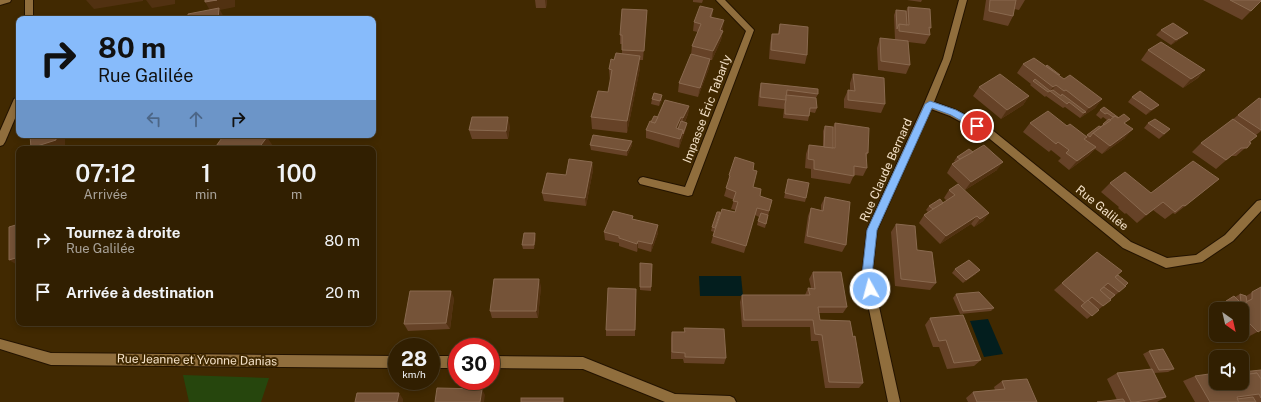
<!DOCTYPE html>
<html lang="fr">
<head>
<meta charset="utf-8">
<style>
	:root { --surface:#311f01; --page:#39270b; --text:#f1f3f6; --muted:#a8a299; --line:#4c3d23 }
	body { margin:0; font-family:"Public Sans",sans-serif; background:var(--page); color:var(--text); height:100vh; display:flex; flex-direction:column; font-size:15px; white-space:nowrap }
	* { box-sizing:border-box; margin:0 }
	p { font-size:13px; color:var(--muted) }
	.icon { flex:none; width:22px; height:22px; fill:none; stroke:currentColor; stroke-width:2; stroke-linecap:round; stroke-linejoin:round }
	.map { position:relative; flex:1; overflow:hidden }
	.details { position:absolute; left:16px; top:146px; width:360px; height:180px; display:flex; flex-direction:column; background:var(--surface); border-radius:8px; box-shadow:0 2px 6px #0003,0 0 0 1px var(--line) }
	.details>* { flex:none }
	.top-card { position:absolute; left:16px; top:16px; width:360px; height:122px; border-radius:8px; box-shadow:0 2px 6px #0003,0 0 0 1px var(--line); background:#87bbfb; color:#111; overflow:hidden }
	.needle { width:26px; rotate:146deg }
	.buttons { position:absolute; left:1209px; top:302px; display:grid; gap:8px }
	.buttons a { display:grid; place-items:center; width:40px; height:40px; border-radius:8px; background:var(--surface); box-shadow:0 2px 6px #0003,0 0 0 1px var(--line); font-size:20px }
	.speed { position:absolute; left:388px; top:338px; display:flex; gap:8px; font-size:20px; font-weight:700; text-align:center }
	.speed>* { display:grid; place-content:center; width:52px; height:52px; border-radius:50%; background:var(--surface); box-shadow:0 2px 6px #0003,0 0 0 1px var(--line); line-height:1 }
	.speed small { font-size:10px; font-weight:400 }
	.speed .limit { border:6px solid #d22; background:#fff; color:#111 }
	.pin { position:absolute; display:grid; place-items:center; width:34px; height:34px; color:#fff; margin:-17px; border:2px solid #fff; border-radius:50%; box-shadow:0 1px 4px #0007 }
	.me { position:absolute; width:44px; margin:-22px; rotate:353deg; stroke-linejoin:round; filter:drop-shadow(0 0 3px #0008) }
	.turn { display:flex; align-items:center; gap:14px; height:84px; padding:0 16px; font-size:18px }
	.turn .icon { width:52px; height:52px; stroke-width:2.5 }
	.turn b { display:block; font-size:28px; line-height:34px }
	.lanes { display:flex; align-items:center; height:38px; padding:0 16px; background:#0003; justify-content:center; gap:20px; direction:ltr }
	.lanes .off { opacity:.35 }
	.eta { display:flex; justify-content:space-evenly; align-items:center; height:68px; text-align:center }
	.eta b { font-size:24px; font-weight:600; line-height:28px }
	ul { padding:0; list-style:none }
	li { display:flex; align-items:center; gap:12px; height:52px; padding:0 16px }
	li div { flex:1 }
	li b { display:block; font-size:15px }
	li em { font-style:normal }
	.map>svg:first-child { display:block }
</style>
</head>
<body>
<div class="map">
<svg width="1261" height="402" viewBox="0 0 1261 402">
	<rect width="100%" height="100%" fill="#412901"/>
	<!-- green -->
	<polygon fill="#26460d" points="183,375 269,378 261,402 189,402"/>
	<!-- water -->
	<g fill="#031e1e">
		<polygon points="699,276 741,276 743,296 700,296"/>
		<polygon points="988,319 1003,354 984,357 970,321"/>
	</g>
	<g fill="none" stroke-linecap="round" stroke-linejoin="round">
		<defs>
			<g id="minor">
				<polygon points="0,0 11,0 10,2 0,5"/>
				<rect x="25" y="0" width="8" height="19"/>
				<polygon points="716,0 725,0 754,30 693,192 692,195 688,196 640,184 638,181 640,178 643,177 685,187 746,31"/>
				<polygon points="959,0 967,0 951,59 934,102 956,110 991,129 1131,242 1167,258 1196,255 1225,235 1257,201 1261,200 1261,211 1233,241 1202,262 1166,268 1123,248 985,135 950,116 931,109 877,230 872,275 900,402 888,402 862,275 867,230 924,104 943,59"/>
				<polygon points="19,96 19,109 5,142 3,145 0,146 0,131 14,99"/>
				<polygon points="0,339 51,353 397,356 397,368 51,365 0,349"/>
				<rect x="431" y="356" width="26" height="12"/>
				<polygon points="491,356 583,357 675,394 730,396 734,398 736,402 665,402 583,369 491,368"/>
			</g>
		</defs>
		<!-- minor casing -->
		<use href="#minor" stroke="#231300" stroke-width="2"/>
		<!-- minor -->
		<use href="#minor" fill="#906e3d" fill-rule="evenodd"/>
	</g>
	<!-- wall -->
	<g fill="#664227">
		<polygon points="535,0 547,0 546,8 536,8"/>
		<polygon points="693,0 703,0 702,3 693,2"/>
		<polygon points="907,0 922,0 921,2"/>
		<polygon points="986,0 1025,0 1019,10 1014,9 1013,16 1008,26 983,20"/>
		<polygon points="1203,0 1261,0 1261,1 1242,20"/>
		<polygon points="908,7 931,28 929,31 930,35 925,44 908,42 910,65 906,74 878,70 877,48 880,38 895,40 894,15 896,10 906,11"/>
		<polygon points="713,9 712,17 723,29 721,40 712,60 710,60 709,68 698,97 678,92 679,83 691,55 692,46 698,32 693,31 694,22"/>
		<polygon points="647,10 643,60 640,60 640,68 627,133 592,129 591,117 608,92 610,82 609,69 614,60 622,54 622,44 620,44 620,35"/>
		<polygon points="780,24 807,55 805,64 769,59 770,43 772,34 778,34"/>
		<polygon points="1161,30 1183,37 1171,45 1156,35"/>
		<polygon points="1148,50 1202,73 1198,78 1183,88 1141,60"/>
		<polygon points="1023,64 1059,76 1064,79 1102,99 1095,108 1080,118 1065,107 1063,108 1046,96 1045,97 1030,85 1031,84 1017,73"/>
		<polygon points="853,74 885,104 881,113 844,108 844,99 848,90 850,90 850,83"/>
		<polygon points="761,83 818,94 816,98 817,108 815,113 810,112 809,116 808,121 783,118 784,109 758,106 759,92"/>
		<polygon points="979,87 1029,96 1023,105 1001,119 973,96"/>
		<polygon points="1132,97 1159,105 1154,109 1146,115 1128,102"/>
		<polygon points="652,99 662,100 659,106 651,104"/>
		<polygon points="1261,99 1261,131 1256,135 1257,136 1250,142 1251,143 1236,156 1231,156 1216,169 1192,152 1201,143 1231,121 1238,115"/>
		<polygon points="689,106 688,114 685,122 687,123 686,128 679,148 646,138 646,130 651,122 658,117"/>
		<polygon points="1104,107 1126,124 1125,138 1102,154 1095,149 1088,156 1069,170 1058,161 1061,158 1051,150 1049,152 1023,132 1030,123 1067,126 1086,136 1087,135 1100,127 1107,120 1103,117 1101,119 1096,115 1100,110"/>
		<polygon points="835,123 868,153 866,157 867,168 863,176 854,175 850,184 811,178 811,169 805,168 806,154 809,145 823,147 823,131 825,126 833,127"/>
		<polygon points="1148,123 1165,134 1159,139 1144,128"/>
		<polygon points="510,126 508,139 472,139 469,130"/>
		<polygon points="632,141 632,145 627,156 591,150 590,145"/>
		<polygon points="957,157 997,170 965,190 947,173 952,164 955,162 954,161"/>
		<polygon points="592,162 593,170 586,206 544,201 542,193 566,175"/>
		<polygon points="753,170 753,187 760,196 772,200 765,228 757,225 759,217 755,215 744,253 711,243 714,232 711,231 712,227 720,212 735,212 735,210 731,209 734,200 724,196 728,183 729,175"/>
		<polygon points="788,179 806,198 805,202 784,198"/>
		<polygon points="1219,179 1175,214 1173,213 1165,219 1153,210 1137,223 1126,213 1125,214 1118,208 1119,207 1101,192 1110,183 1151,193"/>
		<polygon points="949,190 989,213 983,221 974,227 971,224 940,244 919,223 924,215 928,212 926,210 929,206 943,203 947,201 944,198"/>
		<polygon points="825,197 846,245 842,252 804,243 808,216 811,208 821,210 821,205"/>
		<polygon points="633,219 658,225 658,233 651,252 638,248 637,252 619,246 619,243 605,240 604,232"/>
		<polygon points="896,224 917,250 936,283 930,290 895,286 891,232"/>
		<polygon points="536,237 534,249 523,249 522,245"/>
		<polygon points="1097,252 1118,275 1119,292 1103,306 1087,319 1054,290"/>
		<polygon points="640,263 652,264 651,291 640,290"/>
		<polygon points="955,269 976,274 963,283 952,273"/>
		<polygon points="813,272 847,307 843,313 819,313 820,320 853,337 863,383 859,388 825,388 818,341 811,341 810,327 742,327 740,302 742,295 805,295 808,288 811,288 809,279"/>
		<polygon points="541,286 538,318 492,318 490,311"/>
		<polygon points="1261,287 1261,330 1246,338 1242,334 1242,309 1216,309 1215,308 1234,296 1235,297 1240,294 1246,296"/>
		<polygon points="636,289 635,336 606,336 606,330"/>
		<polygon points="956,294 994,308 991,311 960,314 953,298"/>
		<polygon points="454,298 450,329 408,331 404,324"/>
		<polygon points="930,318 981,360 974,366 947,369 939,347 933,347 925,325"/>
		<polygon points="684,328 726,358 724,364 684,363 683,359 671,359 671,338 672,332 684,332"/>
		<polygon points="1149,351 1174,369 1168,372 1154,373 1166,397 1157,402 1097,402 1117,400 1107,379 1117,373 1151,369 1143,354"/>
		<polygon points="1261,370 1261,402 1195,402 1183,381 1195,376 1216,383"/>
		<polygon points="1002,381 1037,402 968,402 966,398 973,392 995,390 994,387"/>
	</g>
	<!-- shaded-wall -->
	<g fill="#513111">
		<polygon points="86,0 143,0 143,1 94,9"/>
		<polygon points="146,0 175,0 175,4 152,8"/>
		<polygon points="217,0 235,0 235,7 220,10 225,19 218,19 211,12 205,2"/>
		<polygon points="545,0 547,0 546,8"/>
		<polygon points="647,10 647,19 643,60 644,51"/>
		<polygon points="724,20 723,29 720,37 723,31 721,40 712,60 713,51"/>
		<polygon points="1188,33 1183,37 1171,45 1176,40"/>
		<polygon points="640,56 640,68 627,133 627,121"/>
		<polygon points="710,59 709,68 698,97 700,88"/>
		<polygon points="1205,70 1196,79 1183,88 1191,79"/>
		<polygon points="1056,85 1051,92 1050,91 1047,96 1053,87"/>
		<polygon points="662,95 662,100 659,106 660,101"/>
		<polygon points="1029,96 1023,105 1001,119 1007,110"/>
		<polygon points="1102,99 1095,108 1080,118 1089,108"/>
		<polygon points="1159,105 1154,109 1146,115 1151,110"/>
		<polygon points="689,106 688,114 683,126 683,118"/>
		<polygon points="508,117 510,126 508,139 506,131"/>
		<polygon points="681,117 680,126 677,133 676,128"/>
		<polygon points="687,123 686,128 682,139 683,134"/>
		<polygon points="1133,129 1125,138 1102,154 1110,146"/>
		<polygon points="1170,129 1165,134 1159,139 1164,134"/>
		<polygon points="683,130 682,139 679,148 680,139"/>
		<polygon points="56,135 65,135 65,149 32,149 31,148"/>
		<polygon points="267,137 273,146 270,149 258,149"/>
		<polygon points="632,141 632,145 627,156 627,151"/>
		<polygon points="1096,147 1088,156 1069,170 1077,161"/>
		<polygon points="592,162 593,170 586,206 585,198"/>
		<polygon points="1003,162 997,170 965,190 971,182"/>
		<polygon points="1163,202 1153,210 1137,223 1146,215"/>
		<polygon points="989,213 983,221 974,227 980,219"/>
		<polygon points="977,216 971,224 940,244 946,236"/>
		<polygon points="658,225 658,233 651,252 652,244"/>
		<polygon points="535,233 536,237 534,249 534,245"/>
		<polygon points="638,241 638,248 637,252 637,244"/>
		<polygon points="19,257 19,266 9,260"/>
		<polygon points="980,270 976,274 963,283 966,280"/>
		<polygon points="539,279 541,286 538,318 536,311"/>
		<polygon points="451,291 454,298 450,329 446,323"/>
		<polygon points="56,323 62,323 58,325"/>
		<polygon points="482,389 485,395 484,402 480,402"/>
		<polygon points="399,393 403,399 403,402 397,402"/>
	</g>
	<!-- building -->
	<g fill="#755338" stroke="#89694f">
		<polygon points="205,0 217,0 205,2"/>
		<polygon points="990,0 1016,0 1013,16 989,11"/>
		<polygon points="1230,0 1261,0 1261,1 1251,11"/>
		<polygon points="700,6 713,9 710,17 724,20 720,30 723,31 713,51 692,46 701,24 694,22"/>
		<polygon points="908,7 930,9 931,28 929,27 930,35 899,31 899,24 909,25"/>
		<polygon points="219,8 218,19 188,19 188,14"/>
		<polygon points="622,9 647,10 644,51 622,50 622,35 620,35"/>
		<polygon points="896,10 906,11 907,25 899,24 897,29"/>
		<polygon points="1173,23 1188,33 1176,40 1161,30"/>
		<polygon points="780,24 808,27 807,55 771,50 772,34 779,34"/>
		<polygon points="880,38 908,41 910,65 881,61"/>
		<polygon points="1161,42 1205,70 1191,79 1148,50"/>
		<polygon points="616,53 640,56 627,121 591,117 598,91 608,92 612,70 609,69 611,59 614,60"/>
		<polygon points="691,54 710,59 700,88 679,83"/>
		<polygon points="1034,58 1064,79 1070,75 1102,99 1089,108 1066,90 1064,91 1056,85 1053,87 1023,64"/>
		<polygon points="1047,65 1060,75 1059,75 1046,66"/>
		<polygon points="853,74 884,78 885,104 848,100 848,90 855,91"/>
		<polygon points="1000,74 1029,96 1007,110 979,87"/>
		<polygon points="1035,79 1050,91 1048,92 1033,81"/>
		<polygon points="761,83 818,89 818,94 787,90 786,100 760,97"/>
		<polygon points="1053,90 1061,96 1062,94 1086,112 1083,113 1069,102 1067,104 1050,91"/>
		<polygon points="1140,91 1159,105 1151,110 1132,97"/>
		<polygon points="654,93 662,95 660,101 652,99"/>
		<polygon points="786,95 816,98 817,108 810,108 809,116 785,114 785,104 786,100"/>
		<polygon points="1259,98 1261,99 1261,130 1238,115"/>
		<polygon points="665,100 689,106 683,118 681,117 676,128 683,130 680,139 646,130 650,121 655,123"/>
		<polygon points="1104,107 1119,118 1118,118 1115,116 1113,117 1107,113 1105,114 1100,110"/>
		<polygon points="1048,111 1067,126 1070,124 1087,137 1084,139 1096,147 1077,161 1066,153 1069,150 1058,142 1056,144 1030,123"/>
		<polygon points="1124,114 1130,119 1124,123 1133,129 1110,146 1093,133 1115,116 1118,118"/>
		<polygon points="654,116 658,117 655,123 651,122"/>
		<polygon points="472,117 508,117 506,131 469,130"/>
		<polygon points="1109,119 1111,120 1104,125 1103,124"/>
		<polygon points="1155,119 1170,129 1164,134 1148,123"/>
		<polygon points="1233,119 1257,136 1249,142 1251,143 1247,148 1241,148 1226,160 1201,143"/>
		<polygon points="681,121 687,123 683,134 683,130 678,129"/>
		<polygon points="835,123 869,128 868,153 866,153 867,168 854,166 854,176 814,169 814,160 808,159 809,145 835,148"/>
		<polygon points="825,126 833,127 833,148 824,147"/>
		<polygon points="1099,126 1101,127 1093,133 1090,137 1087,135"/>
		<polygon points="30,135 56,135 56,140 31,148"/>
		<polygon points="224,135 228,135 240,137 242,135 258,135 267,137 258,149 214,149"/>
		<polygon points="593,135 632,141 627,151 590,145"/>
		<polygon points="984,145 1003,162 971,182 952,164"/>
		<polygon points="969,149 973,152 960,159 957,157"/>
		<polygon points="735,157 754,163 753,170 757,171 753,187 761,189 760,196 772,200 769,211 757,208 746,246 713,236 722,209 735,212 738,202 733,201 736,192 726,188 730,176 729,175"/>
		<polygon points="569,159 592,162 585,198 542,193 547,173 566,175"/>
		<polygon points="1193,161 1219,179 1185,206 1183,205 1175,212 1163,202 1146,215 1110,183 1125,172 1151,193"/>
		<polygon points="788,179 809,183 806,198 785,193"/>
		<polygon points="958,184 989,213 980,219 977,216 946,236 924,215 955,195 949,190"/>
		<polygon points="825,197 850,202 846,245 807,236 811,208 823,211"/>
		<polygon points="940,199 943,203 933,209 929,206"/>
		<polygon points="613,211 633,216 632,219 658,225 652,244 638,241 637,244 619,238 619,236 604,232"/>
		<polygon points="717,212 720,212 715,228 712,227"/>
		<polygon points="761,213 768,215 766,224 758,221"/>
		<polygon points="19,224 19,257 9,260 9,227"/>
		<polygon points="896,224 915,226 917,250 932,252 936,283 901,279"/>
		<polygon points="524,233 535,233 534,245 522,245"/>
		<polygon points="1097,252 1122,271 1115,277 1126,286 1119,292 1108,283 1100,290 1111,300 1103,306 1092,297 1085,303 1062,283"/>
		<polygon points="969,260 980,270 966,280 955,269"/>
		<polygon points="640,263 652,264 651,287 640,287"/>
		<polygon points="813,272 841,272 847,307 818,307 820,320 850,321 853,337 855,336 863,383 829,382 822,335 815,334 813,320 744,320 742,295 810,295 808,288 815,289"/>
		<polygon points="1118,275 1128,283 1125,286 1115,277"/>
		<polygon points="494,279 539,279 536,311 490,311"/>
		<polygon points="1104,287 1115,295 1110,299 1100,290"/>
		<polygon points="1261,287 1261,330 1258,332 1242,316 1242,309 1235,309 1226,301 1234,296 1242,304 1252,299 1252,292"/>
		<polygon points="608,288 636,289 635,330 606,330"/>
		<polygon points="410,291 451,291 446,323 404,324"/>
		<polygon points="979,292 994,308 963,311 956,294"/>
		<polygon points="1240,294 1246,296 1247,302 1242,304 1241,302"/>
		<polygon points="1088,300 1099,310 1092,316 1081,306"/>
		<polygon points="963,315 981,360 954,363 946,340 939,341 930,318"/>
		<polygon points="684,328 724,329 726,358 685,357 685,353 672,352 672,332 685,332"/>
		<polygon points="1163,349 1174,369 1159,370 1149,351"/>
		<polygon points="1152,369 1166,397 1135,402 1131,402 1117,373"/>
		<polygon points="1261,370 1261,379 1257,373 1242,375 1242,372"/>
		<polygon points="1216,373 1216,383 1242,383 1242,375 1257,373 1261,379 1261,398 1259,394 1237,397 1239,402 1210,402 1195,376"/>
		<polygon points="1027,379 1037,402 977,402 973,392 1005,389 1002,381"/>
		<polygon points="437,388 482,389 480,402 435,402"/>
		<polygon points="357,393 399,393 397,402 355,402"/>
		<polygon points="1253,397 1256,402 1239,402 1237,399"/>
		<rect x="521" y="398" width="42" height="4"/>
		<polygon points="1123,399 1125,402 1097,402"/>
	</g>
	<!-- route -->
	<polygon fill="#87bbfb" stroke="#587aa3" points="930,101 956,110 980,123 981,126 980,128 974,128 951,115 932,108 877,230 872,275 875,289 873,292 870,294 867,292 862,275 867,230 925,104"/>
	<g text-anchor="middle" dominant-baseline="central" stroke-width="4" stroke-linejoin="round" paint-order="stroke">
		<!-- street labels -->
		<g font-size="12" fill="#f3e0c7" stroke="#412901">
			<text transform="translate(707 109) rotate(-69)">Impasse Éric Tabarly</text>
			<text transform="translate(886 170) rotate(-66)">Rue Claude Bernard</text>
			<text transform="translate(1102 208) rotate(39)">Rue Galilée</text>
			<text transform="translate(197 360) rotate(1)">Rue Jeanne et Yvonne Danias</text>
		</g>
	</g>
</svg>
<div class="buttons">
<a><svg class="needle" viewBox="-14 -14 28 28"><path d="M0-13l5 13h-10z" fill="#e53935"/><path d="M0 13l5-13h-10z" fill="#a8a299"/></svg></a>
<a><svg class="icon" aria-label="sound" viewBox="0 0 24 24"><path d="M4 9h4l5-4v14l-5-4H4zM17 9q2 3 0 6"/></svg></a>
</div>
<div class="speed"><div>28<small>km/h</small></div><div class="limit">30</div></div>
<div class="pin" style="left:977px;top:126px;background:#d93025"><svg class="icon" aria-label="arrive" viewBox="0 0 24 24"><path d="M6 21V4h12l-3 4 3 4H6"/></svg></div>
<svg class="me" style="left:870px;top:289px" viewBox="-20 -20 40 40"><circle r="17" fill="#87bbfb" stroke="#fff" stroke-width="3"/><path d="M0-11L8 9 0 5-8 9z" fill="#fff"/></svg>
<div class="top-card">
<div class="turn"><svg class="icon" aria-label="right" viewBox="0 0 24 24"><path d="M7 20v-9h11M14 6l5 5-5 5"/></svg><div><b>80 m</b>Rue Galilée</div></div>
<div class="lanes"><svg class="icon off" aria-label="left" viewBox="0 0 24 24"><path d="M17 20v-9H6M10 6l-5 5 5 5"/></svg><svg class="icon off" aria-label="ahead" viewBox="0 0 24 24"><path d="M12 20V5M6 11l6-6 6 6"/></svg><svg class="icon" aria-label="right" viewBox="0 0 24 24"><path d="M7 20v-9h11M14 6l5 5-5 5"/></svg></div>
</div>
<section class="details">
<div class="eta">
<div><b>07:12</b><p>Arrivée</p></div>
<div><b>1</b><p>min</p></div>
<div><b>100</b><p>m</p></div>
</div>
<ul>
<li><svg class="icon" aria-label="right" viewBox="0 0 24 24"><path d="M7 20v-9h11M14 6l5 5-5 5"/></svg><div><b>Tournez à droite</b><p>Rue Galilée</p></div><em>80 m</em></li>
<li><svg class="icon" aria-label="arrive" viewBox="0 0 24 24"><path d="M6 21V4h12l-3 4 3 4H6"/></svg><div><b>Arrivée à destination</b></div><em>20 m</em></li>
</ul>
</section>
</div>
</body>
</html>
